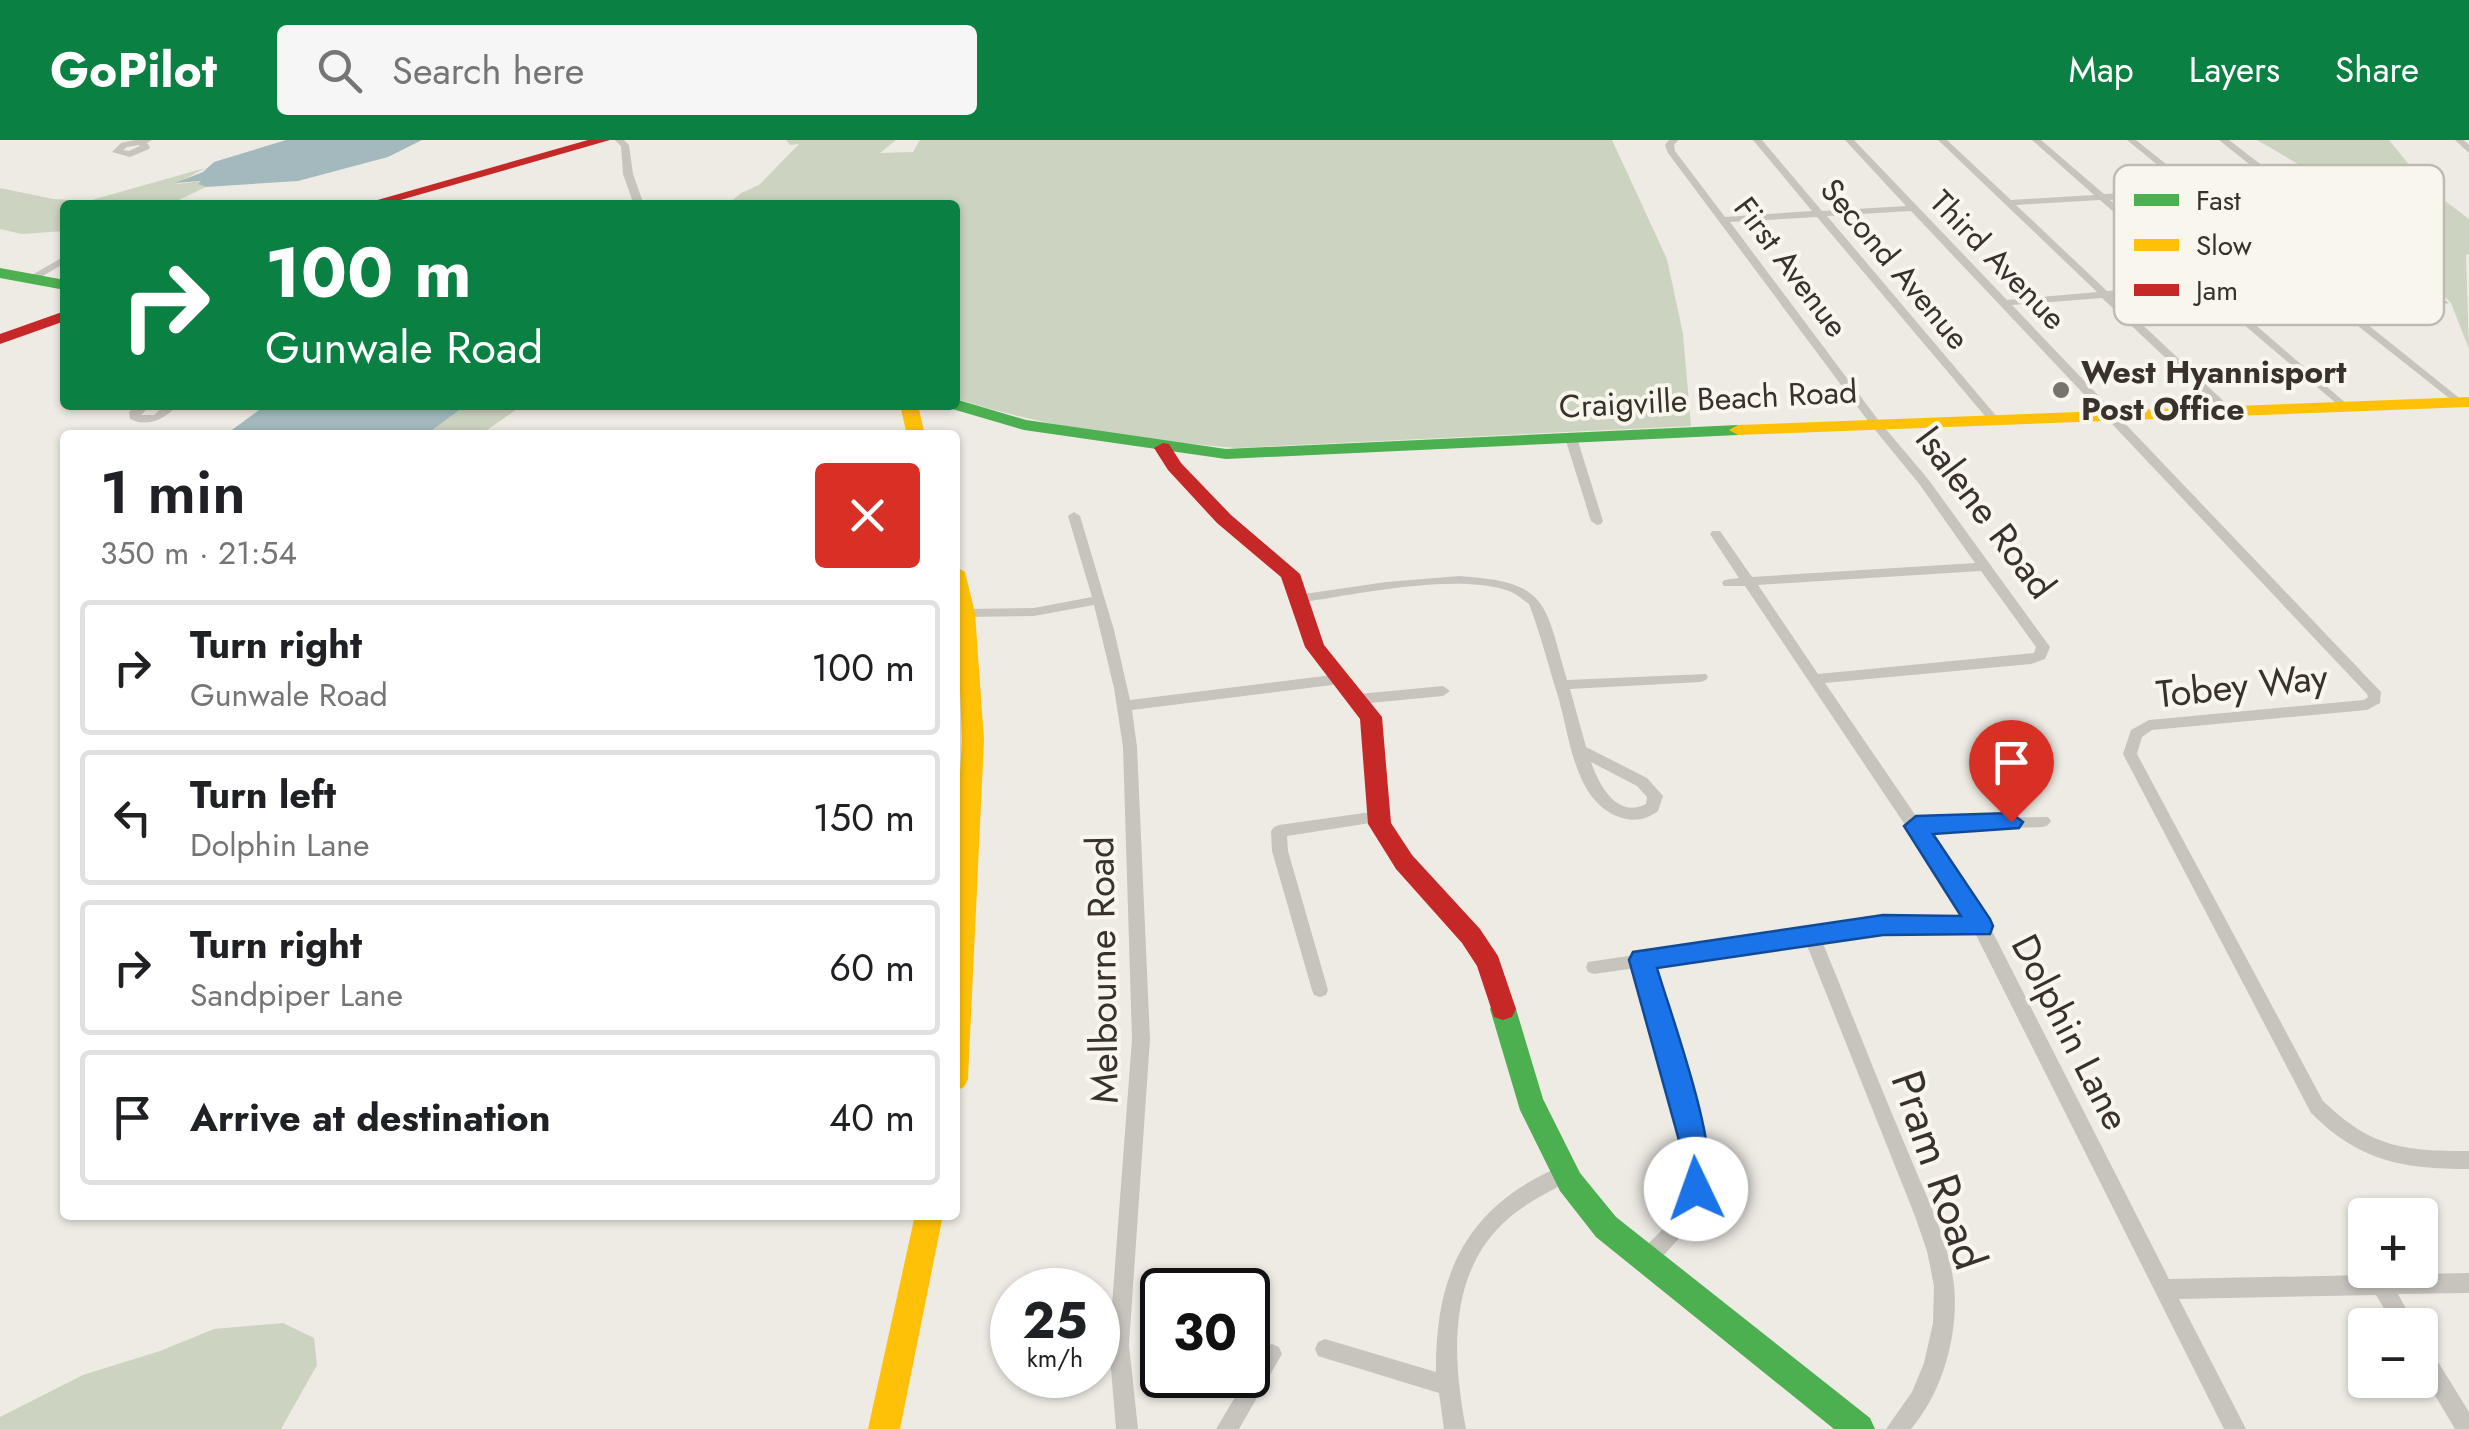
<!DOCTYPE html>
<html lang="en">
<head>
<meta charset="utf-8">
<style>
	:root { --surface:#fff; --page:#f6f6f6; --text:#202124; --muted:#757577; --line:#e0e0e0; --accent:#0b8043 }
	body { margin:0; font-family:Jost,sans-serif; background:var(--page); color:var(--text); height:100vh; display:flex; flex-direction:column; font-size:38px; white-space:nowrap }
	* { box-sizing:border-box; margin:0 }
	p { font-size:32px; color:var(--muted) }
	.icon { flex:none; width:55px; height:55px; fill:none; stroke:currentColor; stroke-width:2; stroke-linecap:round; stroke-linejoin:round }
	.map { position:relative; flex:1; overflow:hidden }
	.sheet { position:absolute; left:60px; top:290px; width:900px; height:790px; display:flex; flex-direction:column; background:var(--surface); border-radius:10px; box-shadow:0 2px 8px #0004 }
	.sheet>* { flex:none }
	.hud { position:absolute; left:60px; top:60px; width:900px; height:210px; border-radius:10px; box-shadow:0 2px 8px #0004; background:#0b8043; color:#fff; overflow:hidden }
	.fabs { position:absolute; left:2348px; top:1058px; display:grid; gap:20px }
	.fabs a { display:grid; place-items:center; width:90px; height:90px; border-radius:10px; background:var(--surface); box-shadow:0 2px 8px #0004; font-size:50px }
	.speed { position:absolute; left:990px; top:1128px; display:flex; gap:20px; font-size:50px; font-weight:700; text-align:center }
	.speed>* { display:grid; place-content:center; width:130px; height:130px; border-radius:50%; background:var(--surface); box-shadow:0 2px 8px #0004; line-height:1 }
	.speed small { font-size:25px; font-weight:400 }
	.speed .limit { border:5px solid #111; border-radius:15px; background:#fff; color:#111 }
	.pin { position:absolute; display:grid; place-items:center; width:85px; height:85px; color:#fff; margin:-102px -42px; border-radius:50% 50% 50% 0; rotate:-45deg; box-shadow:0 0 10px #0007 }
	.pin .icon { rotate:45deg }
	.me { position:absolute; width:110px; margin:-55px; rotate:357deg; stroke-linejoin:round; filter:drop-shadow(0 0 8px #0008) }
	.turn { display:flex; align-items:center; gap:35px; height:210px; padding:0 40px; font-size:45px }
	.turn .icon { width:130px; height:130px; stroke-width:2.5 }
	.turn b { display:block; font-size:70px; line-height:85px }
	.round { display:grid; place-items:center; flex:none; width:105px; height:105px; border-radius:10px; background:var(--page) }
	.headline { display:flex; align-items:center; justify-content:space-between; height:170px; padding:0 40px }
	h1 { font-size:60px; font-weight:600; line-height:75px }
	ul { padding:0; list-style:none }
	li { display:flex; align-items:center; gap:30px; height:135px; margin:0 20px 15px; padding:0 20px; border:5px solid var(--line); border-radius:10px }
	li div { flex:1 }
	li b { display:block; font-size:38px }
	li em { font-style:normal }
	header { display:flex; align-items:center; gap:60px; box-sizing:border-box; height:140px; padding:0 50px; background:var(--accent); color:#fff }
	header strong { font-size:48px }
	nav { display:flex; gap:55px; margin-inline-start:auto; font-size:35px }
	.search { width:700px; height:90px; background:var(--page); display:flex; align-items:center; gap:25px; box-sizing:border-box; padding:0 35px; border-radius:10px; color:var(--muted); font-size:38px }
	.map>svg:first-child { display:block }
</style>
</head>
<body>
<header>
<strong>GoPilot</strong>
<div class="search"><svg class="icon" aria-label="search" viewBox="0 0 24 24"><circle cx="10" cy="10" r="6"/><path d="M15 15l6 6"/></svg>Search here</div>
<nav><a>Map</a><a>Layers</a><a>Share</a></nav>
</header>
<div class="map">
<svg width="2469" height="1289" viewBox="0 0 2469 1289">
	<rect width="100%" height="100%" fill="#eeebe4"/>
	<!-- green -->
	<g fill="#ccd3c0">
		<path d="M786 0H896L880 13 913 12 920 0H1612L1667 119 1683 194 1691 286 1236 308C1141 300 1045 288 955 258V65H727L741 53 759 45 799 4 790 5Z"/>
		<polygon points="2257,0 2389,0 2428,48 2469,79 2469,114 2466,115 2469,209 2451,163 2407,118 2405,102 2375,86 2375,76 2336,46"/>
		<polygon points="205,28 176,44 204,41 199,44 206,47 168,65 65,65 65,91 22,94 0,89 0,48 53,59 88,61"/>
		<polygon points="466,265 523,265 480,295 426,295"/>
		<polygon points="283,1183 314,1198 317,1225 281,1289 0,1289 0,1277 83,1235 160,1211 214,1189"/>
	</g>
	<!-- water -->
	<g fill="#a3b9bd">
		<polygon points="286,0 422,0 388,17 298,41 206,47 198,44 201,41 175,43 203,32 214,22"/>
		<polygon points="266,265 466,265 426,295 225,295"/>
	</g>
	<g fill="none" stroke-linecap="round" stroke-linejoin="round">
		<!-- street -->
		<g fill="#c7c4be" fill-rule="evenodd">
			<path d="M135 0H152L147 3 150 7 149 9 130 17 112 12 121 3ZM139 5 140 6 129 11 123 10 127 7Z"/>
			<polygon points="615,0 624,0 629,5 633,34 644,65 634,65 623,34 621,6"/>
			<path d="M1669 0H1678L1674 5 1675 11 1725 77 1812 71 1753 0H1762L1822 71 1906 66 1845 0H1854L2007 160 2097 152 1938 0H1947L2011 60 2094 55 2032 0H2041L2104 54 2187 49 2127 0H2136L2197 49 2274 44 2219 0H2229L2285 43 2289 44 2290 47 2397 129 2449 163 2440 165 2392 135 2377 141 2317 144 2463 261 2465 263 2459 266 2305 144 2214 149 2348 265 2350 267 2344 270 2202 149 2113 157 2232 269 2234 271 2228 274 2224 273 2102 158 2012 165 2381 552 2380 563 2367 570 2152 590 2142 597 2137 614 2323 961C2372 1008 2404 1011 2469 1011V1029C2402 1029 2359 1021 2311 973L2123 614 2131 590 2149 580 2364 560 2368 557 2367 554 1911 71 1827 76 1998 278V282H1990L1817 77 1730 82 1879 281 1928 339 2050 507 2045 519 2031 524 1825 543 1918 679 2048 677 2051 681 2048 685 2043 687 1926 691 1987 781 2169 1139 2469 1133V1153L2398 1154 2415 1185H2394L2376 1155 2179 1159 2246 1289H2224L1975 793 1883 792 1822 801C1850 869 1877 939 1906 1007 1924 1052 1948 1097 1954 1145 1959 1193 1943 1252 1911 1289H1886L1912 1252 1924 1223 1933 1183 1934 1146 1927 1111 1915 1076 1806 803 1652 826C1670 882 1718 1004 1703 1059 1695 1086 1670 1107 1652 1128L1645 1131 1638 1128 1635 1121 1638 1114C1653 1098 1674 1081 1683 1061 1703 1014 1652 878 1636 828L1594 834 1588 832 1586 827 1588 822 1883 778 1968 779 1745 446H1724L1722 443 1724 440 1739 438 1710 394 1712 391H1720L1752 437 1975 423 1920 345 1871 285 1668 13 1665 5ZM2281 49 2386 130 2375 135 2309 138 2204 54ZM2193 55 2298 139 2207 143 2110 60ZM2100 60 2196 144 2107 151 2016 65ZM1981 431 2036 507 2034 513 1818 534 1758 445Z"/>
			<polygon points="2455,0 2464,0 2469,5 2469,13"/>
			<polygon points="65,116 65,123 34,141 25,139"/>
			<path d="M138 265H151L141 275H154L165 265H178C165 279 148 288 130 279L129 272Z"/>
			<polygon points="1571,295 1577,298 1603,381 1601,384 1597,385 1591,381 1565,298"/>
			<polygon points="1074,372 1080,376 1114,490 1130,560 1340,534 1347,539 1340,544 1132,570 1137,607 1150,899 1129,1205 1138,1289 1116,1289 1109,1205 1132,899 1123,607 1114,548 1094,465 1034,476 965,477 958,473 965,469 1034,468 1092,457 1068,376"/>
			<path d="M1459 436C1549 442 1544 461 1567 540L1706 534 1708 537 1706 540 1701 542 1570 549 1586 607 1647 638 1663 656 1658 671C1647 679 1636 682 1622 678 1573 663 1570 594 1557 553 1548 524 1540 493 1529 464 1523 460 1517 454 1509 451 1458 432 1353 455 1297 463L1290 459 1297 455 1386 442ZM1591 622 1637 646 1647 657 1646 664C1617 679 1599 645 1591 622Z"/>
			<polygon points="1443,546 1450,551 1443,556 1359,564 1352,559 1359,554"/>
			<polygon points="1378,671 1383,673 1386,677 1383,681 1287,696 1288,711 1328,850 1326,855 1320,857 1314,855 1312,850 1272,711 1271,691 1274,687 1279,685"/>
			<path d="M1564 1025 1571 1028 1573 1034 1571 1040C1550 1051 1528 1062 1510 1077 1447 1130 1452 1216 1466 1289H1444L1439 1253 1318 1216 1315 1209 1318 1202 1325 1199 1436 1232C1435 1132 1468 1064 1564 1025Z"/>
			<polygon points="2420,1201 2427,1204 2469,1272 2469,1289 2455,1289 2420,1230"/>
			<polygon points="1272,1204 1279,1207 1282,1214 1239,1289 1216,1289 1265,1207"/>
		</g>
		<!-- fast -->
		<g fill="#4caf50" fill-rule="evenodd">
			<polygon points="0,128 65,140 65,150 0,138"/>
			<polygon points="955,259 1026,280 1226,309 1738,285 1747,290 1738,295 1226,319 1024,290 949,268 947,265 955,265"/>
			<polygon points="1503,858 1512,861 1516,869 1543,959 1580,1033 1616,1077 1870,1278 1875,1289 1834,1289 1596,1097 1560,1051 1520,970 1490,869 1494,861"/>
		</g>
		<!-- slow -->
		<g fill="#ffc107" fill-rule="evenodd">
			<polygon points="2469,257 2469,267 1738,295 1729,290 1738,285"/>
			<polygon points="900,265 918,265 925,295 907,295"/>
			<polygon points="955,426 965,432 975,473 984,600 968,939 964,947 955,951 955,717 962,600"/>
			<polygon points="915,1075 943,1075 900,1289 868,1289"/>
		</g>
		<!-- jam -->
		<g fill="#c62828" fill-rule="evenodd">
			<polygon points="588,0 610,0 383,65 360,65"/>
			<polygon points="65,171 65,181 0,204 0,194"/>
			<polygon points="1163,303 1169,304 1181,323 1231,375 1300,434 1324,505 1382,577 1391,683 1412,715 1480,789 1498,816 1516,869 1512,877 1503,880 1494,877 1477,826 1462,803 1396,729 1368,684 1360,579 1305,507 1281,437 1217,383 1168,330 1154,308"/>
		</g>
	</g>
	<!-- route -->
	<path fill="#1a73e8" stroke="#114b97" stroke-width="2.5" d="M2011 673 2023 682 2019 688 1933 694 1990 779 1993 786 1990 794 1883 795 1657 828C1671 876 1724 1017 1706 1059L1696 1063 1686 1059 1682 1049 1680 1004 1629 820 1633 812 1883 775 1961 776 1904 686 1916 676Z"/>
	<!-- markers -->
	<circle fill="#78736c" stroke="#f9f6ed" stroke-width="4" cx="2061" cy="250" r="10"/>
	<g text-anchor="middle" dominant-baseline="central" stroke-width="8" stroke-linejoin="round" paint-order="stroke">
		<!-- far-street labels -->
		<g font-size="32" fill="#38322b" stroke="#f9f6ed">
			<text transform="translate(1998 120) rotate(46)">Third Avenue</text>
			<text transform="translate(1895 124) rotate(50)">Second Avenue</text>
			<text transform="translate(1791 127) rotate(53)">First Avenue</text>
			<text transform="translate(1708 259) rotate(-3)">Craigville Beach Road</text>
		</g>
		<!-- far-poi labels -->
		<g font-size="32" font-weight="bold" fill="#38322b" stroke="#f9f6ed" text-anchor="start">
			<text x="2081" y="232">West Hyannisport<tspan x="2081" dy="37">Post Office</tspan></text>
		</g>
		<!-- street labels -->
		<g font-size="38" fill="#38322b" stroke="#f9f6ed">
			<text transform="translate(1986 372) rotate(53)">Isalene Road</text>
			<text transform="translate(2242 545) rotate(-6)">Tobey Way</text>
			<text transform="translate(1102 830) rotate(-91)">Melbourne Road</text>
			<text transform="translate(2071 892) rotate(63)">Dolphin Lane</text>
		</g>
		<!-- near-street labels -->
		<g font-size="45" fill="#38322b" stroke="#f9f6ed">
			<text transform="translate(1939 1030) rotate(71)">Pram Road</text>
		</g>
	</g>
	<!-- legend -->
	<rect x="2114" y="25" width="330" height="160" rx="15" fill="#f9f6ed" stroke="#bfbbb3" stroke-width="2.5"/>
	<rect x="2134" y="54" width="45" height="12" fill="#4caf50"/>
	<rect x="2134" y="99" width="45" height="12" fill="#ffc107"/>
	<rect x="2134" y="144" width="45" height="12" fill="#c62828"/>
	<g font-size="28" fill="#38322b">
		<text x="2196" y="70">Fast</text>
		<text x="2196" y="115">Slow</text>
		<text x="2196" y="160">Jam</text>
	</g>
</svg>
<div class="fabs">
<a>+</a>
<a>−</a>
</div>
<div class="speed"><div>25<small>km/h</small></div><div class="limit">30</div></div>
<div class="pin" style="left:2011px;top:682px;background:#d93025"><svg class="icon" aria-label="arrive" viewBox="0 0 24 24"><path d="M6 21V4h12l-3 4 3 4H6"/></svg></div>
<svg class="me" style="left:1696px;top:1049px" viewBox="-20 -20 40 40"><circle r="19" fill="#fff"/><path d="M0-13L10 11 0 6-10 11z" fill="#1a73e8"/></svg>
<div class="hud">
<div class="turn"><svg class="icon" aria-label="right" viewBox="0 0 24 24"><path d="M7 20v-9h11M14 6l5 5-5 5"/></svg><div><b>100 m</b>Gunwale Road</div></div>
</div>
<section class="sheet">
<div class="headline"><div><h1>1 min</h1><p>350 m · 21:54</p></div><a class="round" style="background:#d93025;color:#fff"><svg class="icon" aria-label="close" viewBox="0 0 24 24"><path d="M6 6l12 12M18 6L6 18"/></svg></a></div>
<ul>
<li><svg class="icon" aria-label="right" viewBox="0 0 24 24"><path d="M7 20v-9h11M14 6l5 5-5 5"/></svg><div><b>Turn right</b><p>Gunwale Road</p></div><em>100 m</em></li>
<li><svg class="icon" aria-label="left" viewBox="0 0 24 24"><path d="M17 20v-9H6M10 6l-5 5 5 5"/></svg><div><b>Turn left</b><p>Dolphin Lane</p></div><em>150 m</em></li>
<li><svg class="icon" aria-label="right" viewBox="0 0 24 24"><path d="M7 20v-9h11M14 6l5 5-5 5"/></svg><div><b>Turn right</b><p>Sandpiper Lane</p></div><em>60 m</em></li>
<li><svg class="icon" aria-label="arrive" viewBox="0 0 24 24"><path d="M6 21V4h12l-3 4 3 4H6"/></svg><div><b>Arrive at destination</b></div><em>40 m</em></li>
</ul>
</section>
</div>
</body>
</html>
